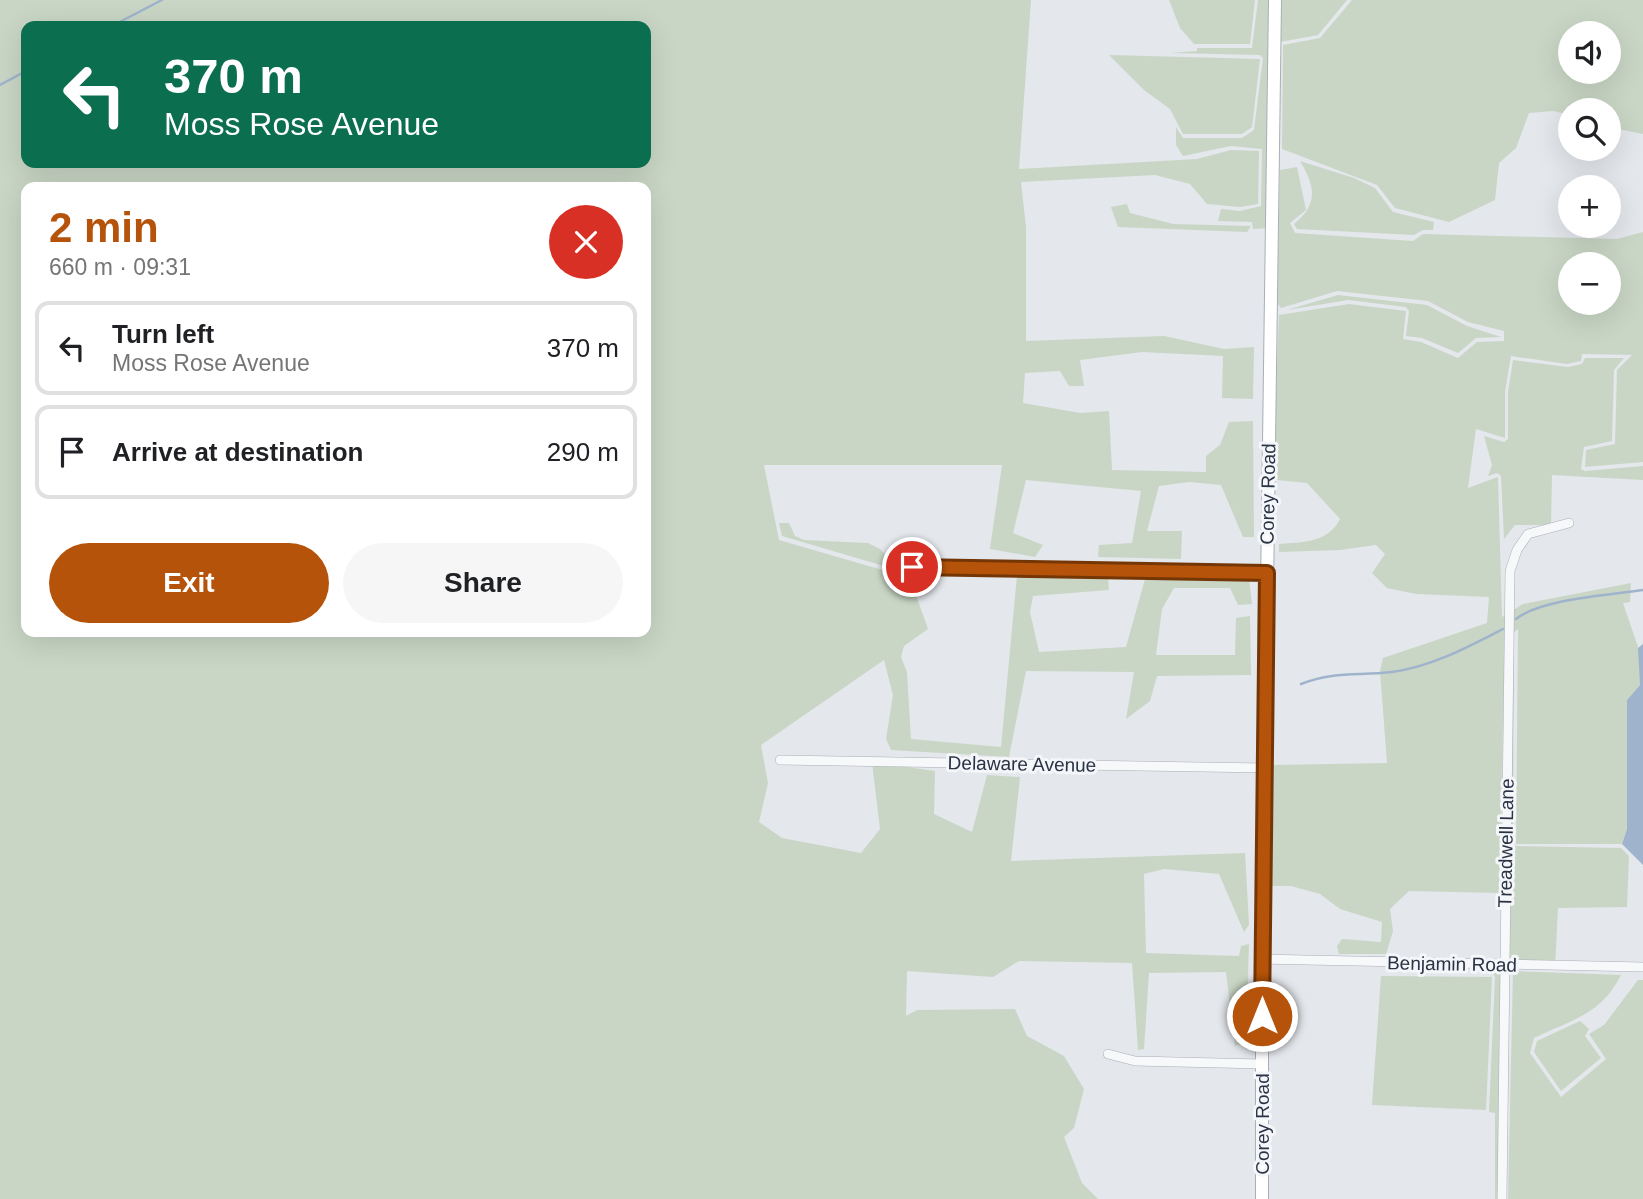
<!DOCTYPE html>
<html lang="en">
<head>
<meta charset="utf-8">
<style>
	:root { --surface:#fff; --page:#f6f6f6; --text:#202124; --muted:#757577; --line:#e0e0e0; --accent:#b45309 }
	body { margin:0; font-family:Helvetica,sans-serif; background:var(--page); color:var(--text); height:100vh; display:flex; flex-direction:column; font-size:26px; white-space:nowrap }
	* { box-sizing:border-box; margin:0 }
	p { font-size:23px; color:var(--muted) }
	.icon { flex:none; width:38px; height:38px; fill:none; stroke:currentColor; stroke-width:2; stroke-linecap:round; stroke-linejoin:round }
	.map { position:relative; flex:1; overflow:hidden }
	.side { position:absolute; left:21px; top:182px; width:630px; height:455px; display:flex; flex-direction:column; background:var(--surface); border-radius:14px; box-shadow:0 7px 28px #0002 }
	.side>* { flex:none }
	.hud { position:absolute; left:21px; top:21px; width:630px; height:147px; border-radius:14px; box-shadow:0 7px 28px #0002; background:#0b6e4f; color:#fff; overflow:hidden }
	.controls { position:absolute; left:1558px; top:21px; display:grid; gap:14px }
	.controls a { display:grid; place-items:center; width:63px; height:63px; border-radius:50%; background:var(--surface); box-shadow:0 7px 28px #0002; font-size:35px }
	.pin { position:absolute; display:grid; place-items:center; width:60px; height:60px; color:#fff; margin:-30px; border:4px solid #fff; border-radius:50%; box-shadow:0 2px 7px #0007 }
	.me { position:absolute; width:77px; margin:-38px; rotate:0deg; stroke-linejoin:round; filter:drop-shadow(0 0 5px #0008) }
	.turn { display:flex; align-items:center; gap:24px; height:147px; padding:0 28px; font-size:32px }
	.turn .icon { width:91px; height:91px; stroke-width:2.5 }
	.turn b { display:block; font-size:49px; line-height:60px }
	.round { display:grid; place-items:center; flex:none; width:74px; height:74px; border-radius:37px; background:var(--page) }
	.overview { display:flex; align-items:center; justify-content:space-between; height:119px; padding:0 28px }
	h1 { font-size:42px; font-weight:600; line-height:52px; color:var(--accent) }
	.action { display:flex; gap:14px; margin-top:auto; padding:14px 28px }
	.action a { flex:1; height:80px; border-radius:42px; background:var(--accent); color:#fff; font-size:28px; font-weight:600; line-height:80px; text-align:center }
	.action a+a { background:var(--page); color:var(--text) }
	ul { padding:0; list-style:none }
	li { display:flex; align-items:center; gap:21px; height:94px; margin:0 14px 10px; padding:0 14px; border:4px solid var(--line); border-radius:14px }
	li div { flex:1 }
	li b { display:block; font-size:26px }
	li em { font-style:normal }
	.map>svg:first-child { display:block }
</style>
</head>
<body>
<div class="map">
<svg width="1643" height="1199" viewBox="0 0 1643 1199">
	<rect width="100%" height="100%" fill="#e4e7ec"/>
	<!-- green -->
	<g fill="#c9d6c5" fill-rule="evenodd">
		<path d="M0 0H1031L1019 169 1197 159 1231 150 1259 151 1258 204 1240 207 1207 204 1190 184 1155 175 1021 182 1026 227V341L1164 336 1224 349 1254 347 1253 399 1222 398 1223 356 1142 352 1080 360 1084 386H1069L1060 371 1025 373 1023 403 1080 413 1109 411 1112 470 1206 472V456L1220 445 1229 422 1253 421 1254 537H1243L1221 485 1189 482 1159 486 1147 531H1182L1181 559 1098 557 1099 545 1132 543 1141 491 1026 480 1013 533 1043 545 1035 557 990 549 1002 465H764L779 540 910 578 928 629 904 646 901 657 907 672 911 739 1001 747 1017 575 1108 577 1109 590 1033 596 1030 612 1039 652 1126 647 1145 579H1249L1252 604 1238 605 1230 588H1174L1162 609 1156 655H1235L1236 618 1250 616 1251 675 1157 676 1150 701 1126 719 1134 672 1026 671 1009 757 891 750 886 739 893 695 884 660 761 745 768 783 759 822 782 838 861 853 880 829 872 762 935 771 934 814 972 832 987 775 1020 777 1011 861 1245 853 1249 925 1244 932 1219 874 1164 869 1144 874 1146 953 1239 956 1241 946 1249 944 1246 1042 1235 1046 1226 972 1149 973 1144 1049 1138 1050 1132 963 1019 961 993 977 907 971 906 1016 917 1010 1015 1009 1027 1036 1064 1056 1084 1089 1074 1128 1064 1137 1082 1183 1098 1199H0ZM26 26H646V163H26ZM26 187H646V632H26Z"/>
		<polygon points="1169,0 1255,0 1250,44 1194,44 1180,28"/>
		<polygon points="1258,0 1271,0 1268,228 1253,229 1252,222 1218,221 1221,209 1240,211 1261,206 1262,149 1231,146 1183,156 1176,145 1176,127 1183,138 1242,138 1254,130 1263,58 1260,55 1170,53 1197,51 1197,48 1252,48"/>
		<polygon points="1279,0 1347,0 1318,35 1280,42"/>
		<path d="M1352 0H1643V134L1608 127V110H1570V115L1553 111 1529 113 1516 148 1499 163 1495 200 1449 222 1395 208 1377 185 1282 149 1283 45 1320 38ZM1570 33H1608V72H1570Z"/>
		<polygon points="1109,55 1260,59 1252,127 1242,134 1183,134 1170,109 1144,90"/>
		<path d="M1300 161 1354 178 1375 188 1393 212 1434 222 1433 230H1423L1414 235 1297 229 1294 224C1319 204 1315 186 1300 161Z"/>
		<path d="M1297 167 1306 210 1290 223 1295 233 1413 241 1423 234 1617 239 1643 232V462L1585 467 1586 450 1615 444 1617 370 1632 355 1582 354 1581 361 1567 364 1511 356 1505 392V438L1476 429 1468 488 1498 477 1502 617 1523 604 1631 583 1630 602 1623 603 1640 653V685L1627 700V829L1622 844H1516L1518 629 1505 639 1499 893 1409 891 1390 909 1393 931 1386 954H1339L1337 946 1342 939 1381 942 1382 922 1340 909 1320 894 1291 886H1272L1274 765 1387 763 1380 671 1383 658 1487 623 1489 597 1416 594 1387 588 1372 573 1385 554 1376 545 1340 550 1279 552V544C1303 542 1328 543 1340 519L1307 483 1277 480 1273 465 1279 315 1349 304 1406 311 1403 339 1421 342 1458 358 1477 342 1504 341V331L1468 322 1428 301 1337 291 1281 308 1277 303 1280 170ZM1570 264H1608V303H1570Z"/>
		<polygon points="1127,204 1130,213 1173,224 1251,226 1247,232 1118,227 1111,207"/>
		<polygon points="1338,295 1427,305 1467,326 1501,337 1476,338 1458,353 1422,338 1406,336 1409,311 1406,307 1348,300 1287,310"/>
		<polygon points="1585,358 1624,358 1614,370 1612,441 1584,447 1581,469 1585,471 1643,466 1643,480 1552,475 1551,525 1515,525 1504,539 1501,476 1497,473 1488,476 1492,465 1484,436 1504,442 1508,439 1508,392 1513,360 1568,367 1582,364"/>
		<polygon points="779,523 789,523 795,536 804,540 868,543 880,549 901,571 782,536"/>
		<polygon points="1514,636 1513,846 1621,848 1629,856 1627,907 1558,908 1555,969 1511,968 1507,973 1504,1199 1495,1199 1495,1113 1489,1112 1495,977 1493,973 1486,973 1505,973 1509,640"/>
		<path d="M1513 971 1621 975C1601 1015 1571 1020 1534 1038L1530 1053 1561 1097 1606 1059 1589 1034 1604 1025 1638 980H1643V1199H1508Z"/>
		<polygon points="1381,976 1492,977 1486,1110 1372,1105"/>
		<polygon points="1580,1021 1589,1029 1585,1036 1601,1058 1561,1091 1534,1052 1537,1041"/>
	</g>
	<!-- water -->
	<polygon fill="#9fb4cc" points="1643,644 1643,865 1622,844 1627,829 1627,700 1640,685 1638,648"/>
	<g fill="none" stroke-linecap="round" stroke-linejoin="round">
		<!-- stream -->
		<g stroke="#9fb4cc" stroke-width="2.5">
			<polyline points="112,26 162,0"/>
			<polyline points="0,85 26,71"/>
			<path d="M1516 619C1541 599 1610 595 1643 590"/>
			<path d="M1301 684C1334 671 1358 676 1392 672 1431 667 1468 647 1503 629"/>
		</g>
		<defs>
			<g id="street">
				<polyline points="913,567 1267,573"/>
				<polyline points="780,760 1265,768"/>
				<polyline points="1262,959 1643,967"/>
				<polyline points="1108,1054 1135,1061 1262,1064"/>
				<polyline points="1502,1199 1510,571 1517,550 1528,534 1569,523"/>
			</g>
			<polyline id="secondary" points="1262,1199 1262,959 1275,0"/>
		</defs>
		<!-- street casing -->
		<use href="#street" stroke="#a9aeb7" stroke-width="10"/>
		<!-- secondary casing -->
		<use href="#secondary" stroke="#a9aeb7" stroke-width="14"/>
		<!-- street -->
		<use href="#street" stroke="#f7f8fa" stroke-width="9"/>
		<!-- secondary -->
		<use href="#secondary" stroke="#fff" stroke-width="12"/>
	</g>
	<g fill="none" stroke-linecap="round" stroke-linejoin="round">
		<defs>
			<polyline id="route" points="912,567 1267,573 1262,1016"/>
		</defs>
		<!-- route casing -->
		<use href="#route" stroke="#753606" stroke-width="18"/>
		<!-- route -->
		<use href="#route" stroke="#b45309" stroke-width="12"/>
	</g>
	<g text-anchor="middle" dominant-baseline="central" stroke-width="6" stroke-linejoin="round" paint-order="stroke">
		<!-- street labels -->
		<g font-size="19" fill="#2b3445" stroke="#f4f6f9">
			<text transform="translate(1268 494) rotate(-89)">Corey Road</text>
			<text transform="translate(1022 764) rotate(1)">Delaware Avenue</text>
			<text transform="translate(1506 843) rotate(-89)">Treadwell Lane</text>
			<text transform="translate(1452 964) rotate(1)">Benjamin Road</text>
			<text transform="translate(1262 1124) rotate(-90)">Corey Road</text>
		</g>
	</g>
</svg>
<div class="controls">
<a><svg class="icon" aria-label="sound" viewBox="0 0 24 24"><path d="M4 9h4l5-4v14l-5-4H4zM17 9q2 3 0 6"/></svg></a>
<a><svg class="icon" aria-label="search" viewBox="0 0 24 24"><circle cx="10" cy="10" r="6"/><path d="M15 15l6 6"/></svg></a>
<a>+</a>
<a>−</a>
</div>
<div class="pin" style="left:912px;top:567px;background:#d93025"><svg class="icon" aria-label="arrive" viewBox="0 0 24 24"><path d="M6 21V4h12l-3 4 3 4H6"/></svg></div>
<svg class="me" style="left:1262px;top:1016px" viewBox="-20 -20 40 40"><circle r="17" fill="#b45309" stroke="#fff" stroke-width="3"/><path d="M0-11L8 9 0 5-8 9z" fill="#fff"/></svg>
<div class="hud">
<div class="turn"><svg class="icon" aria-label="left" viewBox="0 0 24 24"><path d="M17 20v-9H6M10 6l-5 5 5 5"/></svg><div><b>370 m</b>Moss Rose Avenue</div></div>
</div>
<section class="side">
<div class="overview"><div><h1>2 min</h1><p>660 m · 09:31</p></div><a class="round" style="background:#d93025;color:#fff"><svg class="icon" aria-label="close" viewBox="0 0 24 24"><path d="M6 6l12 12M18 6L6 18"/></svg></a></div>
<ul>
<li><svg class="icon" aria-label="left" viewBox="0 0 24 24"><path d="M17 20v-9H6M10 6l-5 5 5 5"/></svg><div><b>Turn left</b><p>Moss Rose Avenue</p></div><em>370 m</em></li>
<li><svg class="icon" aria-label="arrive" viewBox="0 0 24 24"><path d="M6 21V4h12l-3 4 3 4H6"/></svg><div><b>Arrive at destination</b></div><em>290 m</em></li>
</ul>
<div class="action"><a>Exit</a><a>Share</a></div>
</section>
</div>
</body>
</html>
